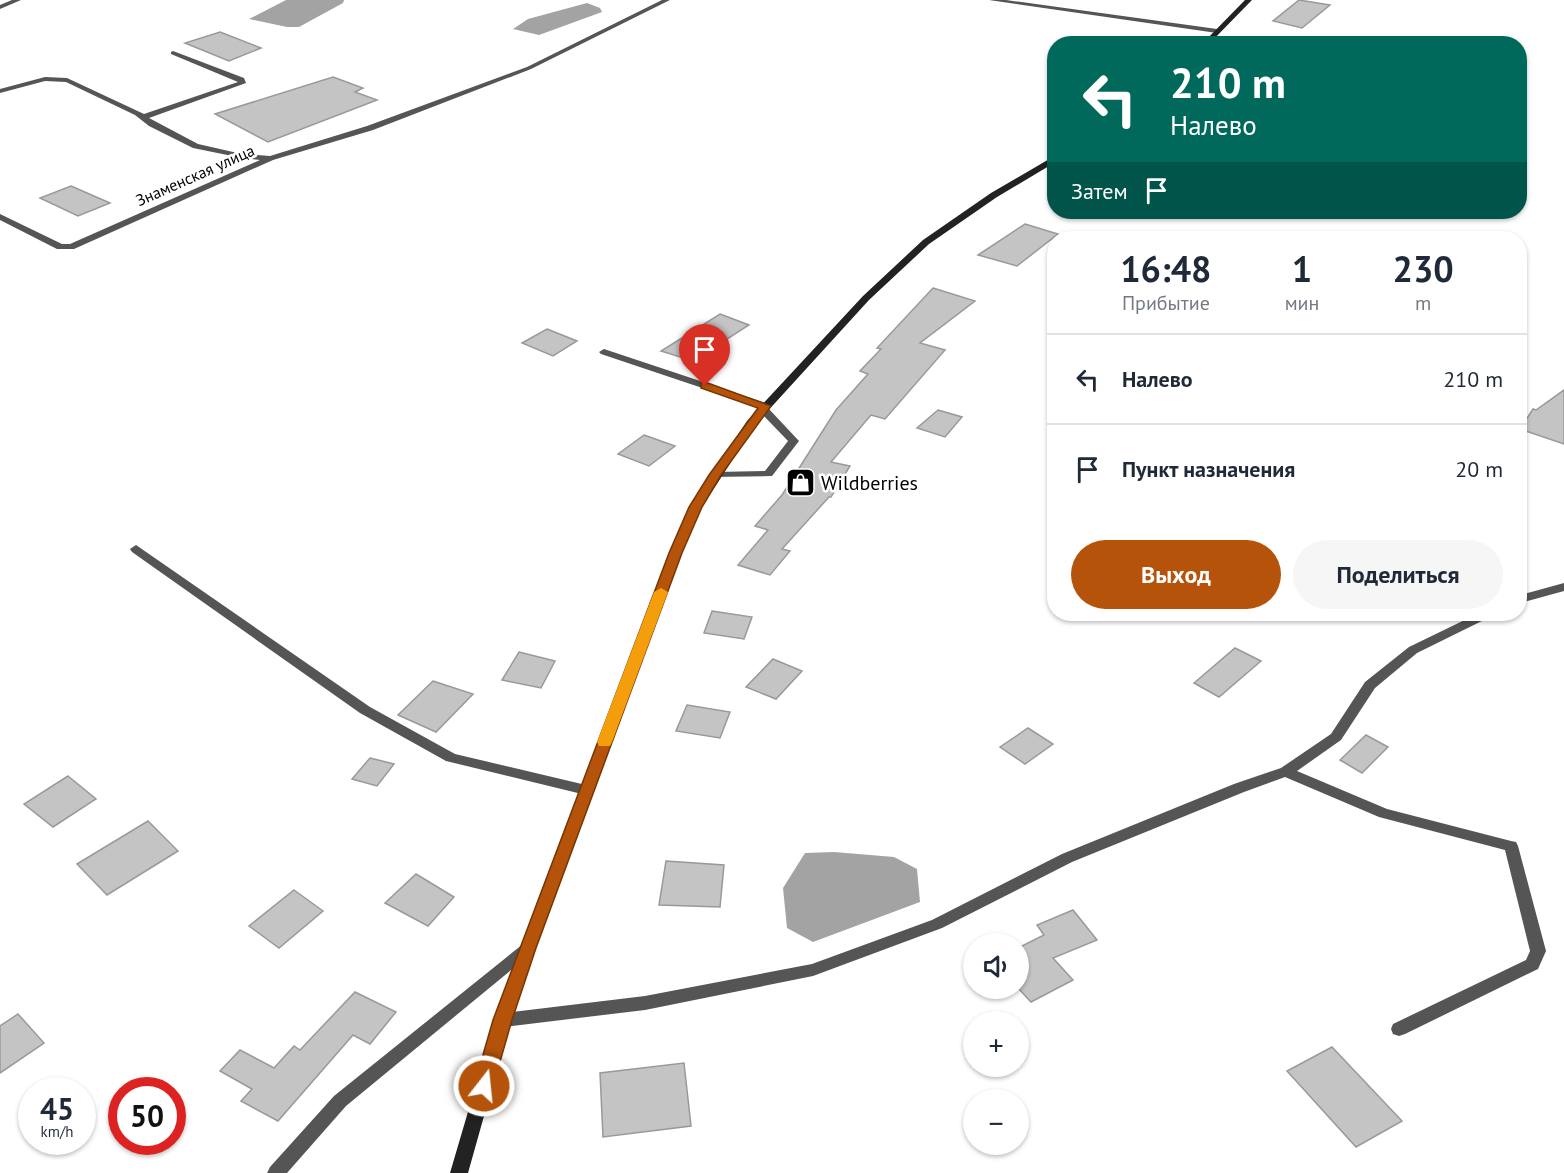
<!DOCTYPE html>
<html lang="ru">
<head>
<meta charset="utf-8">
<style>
	:root { --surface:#fff; --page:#f6f6f7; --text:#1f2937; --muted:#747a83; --line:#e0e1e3; --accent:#b45309 }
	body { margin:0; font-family:"PT Sans",sans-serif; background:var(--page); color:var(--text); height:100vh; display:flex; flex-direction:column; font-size:22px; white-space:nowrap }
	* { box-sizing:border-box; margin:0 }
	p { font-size:20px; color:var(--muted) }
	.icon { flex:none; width:33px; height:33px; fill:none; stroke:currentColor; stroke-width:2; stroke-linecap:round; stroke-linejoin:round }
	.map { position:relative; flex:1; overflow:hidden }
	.sheet { position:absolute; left:1047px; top:231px; width:480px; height:390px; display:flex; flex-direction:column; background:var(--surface); border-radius:24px; box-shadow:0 2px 4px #0004 }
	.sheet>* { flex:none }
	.banner { position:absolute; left:1047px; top:36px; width:480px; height:183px; border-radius:24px; box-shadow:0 2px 4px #0004; background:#00695c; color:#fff; overflow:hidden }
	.tools { position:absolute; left:963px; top:933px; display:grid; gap:12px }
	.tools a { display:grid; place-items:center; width:66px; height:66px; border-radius:50%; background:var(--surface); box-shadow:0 2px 4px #0004; font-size:30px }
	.speed { position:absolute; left:18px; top:1077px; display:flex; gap:12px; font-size:30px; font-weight:700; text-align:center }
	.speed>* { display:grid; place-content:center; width:78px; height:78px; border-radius:50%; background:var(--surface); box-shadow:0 2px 4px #0004; line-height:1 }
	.speed small { font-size:15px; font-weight:400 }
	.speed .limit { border:9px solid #d22; background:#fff; color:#111 }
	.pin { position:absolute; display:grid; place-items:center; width:51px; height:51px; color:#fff; margin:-62px -26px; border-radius:50% 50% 50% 0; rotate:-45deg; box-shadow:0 0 6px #0007 }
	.pin .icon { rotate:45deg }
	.me { position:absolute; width:66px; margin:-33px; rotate:16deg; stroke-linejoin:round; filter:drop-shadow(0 0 4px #0008) }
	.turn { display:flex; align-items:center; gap:21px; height:126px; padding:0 24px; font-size:27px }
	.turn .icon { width:78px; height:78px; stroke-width:2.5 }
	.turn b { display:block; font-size:42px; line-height:51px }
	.then { display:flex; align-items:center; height:57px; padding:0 24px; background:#0003; gap:12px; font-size:22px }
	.eta { display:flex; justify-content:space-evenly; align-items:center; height:102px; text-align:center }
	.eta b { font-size:36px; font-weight:600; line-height:42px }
	.action { display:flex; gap:12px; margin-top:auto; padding:12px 24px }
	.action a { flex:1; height:69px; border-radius:36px; background:var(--accent); color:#fff; font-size:24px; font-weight:600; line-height:69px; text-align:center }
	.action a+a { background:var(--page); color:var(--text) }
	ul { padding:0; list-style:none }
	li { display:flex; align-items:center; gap:18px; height:90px; padding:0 24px; border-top:2px solid var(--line) }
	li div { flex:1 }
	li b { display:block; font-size:22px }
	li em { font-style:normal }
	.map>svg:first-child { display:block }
</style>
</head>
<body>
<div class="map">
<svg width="1564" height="1173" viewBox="0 0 1564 1173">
	<rect width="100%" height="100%" fill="#fff"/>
	<!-- water -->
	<g fill="#a3a3a3">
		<polygon points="286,0 344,0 343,3 299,27 287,27 249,19"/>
		<polygon points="587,3 600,8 602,12 539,35 513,29 528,19"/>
		<polygon points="834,852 894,857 917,869 920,902 813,942 787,928 783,888 805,853"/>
	</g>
	<!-- building -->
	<g fill="#c4c4c4" stroke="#999" stroke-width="1.5">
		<polygon points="1299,0 1330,5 1302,28 1273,21"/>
		<polygon points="220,32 261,48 229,61 185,43"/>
		<polygon points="333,77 363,88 355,92 377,100 268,142 215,114"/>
		<polygon points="71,186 110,203 78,216 40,198"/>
		<polygon points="1025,224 1058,234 1017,266 978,255"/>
		<polygon points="933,288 975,301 920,343 945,350 885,419 871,415 831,462 850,466 831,497 829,497 782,549 790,551 770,575 738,565 768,530 755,526 782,495 836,410 868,374 860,371 881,349 877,348"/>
		<polygon points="720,314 749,325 693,361 661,351"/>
		<polygon points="547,329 577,341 553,356 522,343"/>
		<polygon points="1564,390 1564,444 1520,429 1533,409 1536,410"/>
		<polygon points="938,410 962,417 945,437 917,428"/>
		<polygon points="644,435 675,446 649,466 618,454"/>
		<polygon points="712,611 752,617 744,639 704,633"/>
		<polygon points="1235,648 1261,661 1219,697 1194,683"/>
		<polygon points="519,652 555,661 541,688 502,680"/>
		<polygon points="773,659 802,671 776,699 746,687"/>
		<polygon points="433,681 473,694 436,732 398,715"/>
		<polygon points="687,705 730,712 720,738 676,731"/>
		<polygon points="1028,728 1053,744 1025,764 1000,747"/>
		<polygon points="1366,735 1388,747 1362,773 1340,760"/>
		<polygon points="370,758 394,764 377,786 352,779"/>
		<polygon points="68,776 96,799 53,827 24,804"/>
		<polygon points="148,821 178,851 107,895 77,864"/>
		<polygon points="666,861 724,865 720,907 659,905"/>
		<polygon points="416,874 454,897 428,926 385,903"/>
		<polygon points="294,890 323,911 279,948 249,926"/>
		<polygon points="1073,910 1097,940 1053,958 1073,980 1031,1002 1018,988 1018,948 1044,935 1037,925"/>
		<polygon points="355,992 396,1012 370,1044 353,1035 278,1121 241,1101 252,1089 220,1071 240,1050 274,1068 294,1046 300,1050"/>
		<polygon points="18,1014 44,1043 0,1073 0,1026"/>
		<polygon points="1332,1047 1402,1121 1356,1147 1287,1071"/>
		<polygon points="684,1063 691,1126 603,1137 600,1073"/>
	</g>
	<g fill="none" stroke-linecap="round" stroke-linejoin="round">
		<!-- service -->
		<g fill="#555" fill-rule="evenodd">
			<polygon points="12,0 21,0 0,9 0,5"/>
			<polygon points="662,0 670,0 531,69 373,130 273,160 74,249 57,249 0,220 0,214 62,244 70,244 260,160 242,158 193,148 149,126 135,115 66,82 45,81 0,93 0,89 45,77 67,78 144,114 238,82 171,54 171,52 173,51 244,78 246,83 149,118 198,144 242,154 270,156 367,126 527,67"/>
			<polygon points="604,349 769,404 770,406 768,408 799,441 772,476 712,477 711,475 712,473 716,472 765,471 788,441 759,411 759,407 601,354 599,352"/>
			<polygon points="136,545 370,707 455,754 586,785 591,786 593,790 591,794 586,795 446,761 360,713 132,552 130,549"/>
			<polygon points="1564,583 1564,591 1520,603 1520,595"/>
			<polygon points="1477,614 1492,614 1490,617 1417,653 1375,688 1341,740 1297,771 1387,809 1511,841 1516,842 1518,846 1546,951 1538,969 1405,1034 1399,1036 1393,1034 1391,1029 1393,1024 1526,960 1530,951 1505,850 1379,817 1285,777 1244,792 1072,862 942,928 813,976 645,1010 503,1027 497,1025 495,1020 497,1015 503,1013 645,996 812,964 932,920 1062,854 1234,784 1281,768 1331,734 1365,682 1409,647"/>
			<polygon points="528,942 533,944 536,948 533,952 346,1106 287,1173 267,1173 270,1167 334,1096 523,944"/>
		</g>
		<!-- minor -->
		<polygon fill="#555" fill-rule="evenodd" points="989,0 1006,0 1217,29 1220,31 1217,33"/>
		<!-- secondary -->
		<g fill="#222" fill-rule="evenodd">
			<polygon points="1245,0 1252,0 1209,44 1202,44"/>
			<polygon points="1051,158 1054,158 1054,163 997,197 929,244 869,300 755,425 702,507 681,553 536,948 511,1020 468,1173 450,1173 495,1020 520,948 669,553 690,507 747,421 863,296 923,240 991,193"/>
		</g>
	</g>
	<!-- route -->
	<polygon fill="#b45309" stroke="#753606" stroke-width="1.5" points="705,382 771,406 721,475 702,507 682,553 536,948 512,1020 493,1086 490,1091 484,1094 477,1091 474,1086 493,1020 669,553 689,507 709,475 758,408 701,388 701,383"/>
	<!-- slow -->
	<polygon fill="#f59e0b" points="661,588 668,592 612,742 610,746 599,746 597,742 654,592"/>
	<!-- icons -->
	<defs>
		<symbol id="shop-square" viewBox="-11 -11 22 22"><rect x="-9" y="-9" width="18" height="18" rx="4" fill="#000" stroke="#fff"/><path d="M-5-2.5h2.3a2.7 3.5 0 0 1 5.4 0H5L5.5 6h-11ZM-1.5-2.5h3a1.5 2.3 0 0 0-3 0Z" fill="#fff"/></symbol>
	</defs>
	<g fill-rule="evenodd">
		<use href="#shop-square" x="784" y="466" width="33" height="33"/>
	</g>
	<g text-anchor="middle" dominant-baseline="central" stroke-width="5" stroke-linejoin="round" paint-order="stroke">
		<!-- far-street labels -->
		<g font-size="16" fill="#000" stroke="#fff">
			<text transform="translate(195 175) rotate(-24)">Знаменская улица</text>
		</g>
		<!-- poi labels -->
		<g font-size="20" fill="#000" stroke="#fff" text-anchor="start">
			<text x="821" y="483">Wildberries</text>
		</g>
	</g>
</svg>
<div class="tools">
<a><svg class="icon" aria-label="sound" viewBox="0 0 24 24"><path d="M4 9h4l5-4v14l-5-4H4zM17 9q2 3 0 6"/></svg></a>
<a>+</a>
<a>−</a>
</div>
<div class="speed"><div>45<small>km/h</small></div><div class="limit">50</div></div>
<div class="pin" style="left:705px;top:386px;background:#d93025"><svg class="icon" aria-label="arrive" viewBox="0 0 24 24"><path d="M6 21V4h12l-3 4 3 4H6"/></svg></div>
<svg class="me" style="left:484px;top:1086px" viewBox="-20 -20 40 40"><circle r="17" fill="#b45309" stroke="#fff" stroke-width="3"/><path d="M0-11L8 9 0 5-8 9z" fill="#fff"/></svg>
<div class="banner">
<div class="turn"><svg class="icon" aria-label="left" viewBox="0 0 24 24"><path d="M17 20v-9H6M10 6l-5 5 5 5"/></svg><div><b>210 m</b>Налево</div></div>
<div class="then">Затем<svg class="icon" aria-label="arrive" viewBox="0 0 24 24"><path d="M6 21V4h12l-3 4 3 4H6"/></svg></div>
</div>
<section class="sheet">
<div class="eta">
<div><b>16:48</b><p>Прибытие</p></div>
<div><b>1</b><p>мин</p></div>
<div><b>230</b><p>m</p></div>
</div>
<ul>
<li><svg class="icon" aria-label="left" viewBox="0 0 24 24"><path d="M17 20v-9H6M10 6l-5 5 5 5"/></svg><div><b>Налево</b></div><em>210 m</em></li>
<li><svg class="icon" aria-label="arrive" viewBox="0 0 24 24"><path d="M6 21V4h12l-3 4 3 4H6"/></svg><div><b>Пункт назначения</b></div><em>20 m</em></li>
</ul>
<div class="action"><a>Выход</a><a>Поделиться</a></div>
</section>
</div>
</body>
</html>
